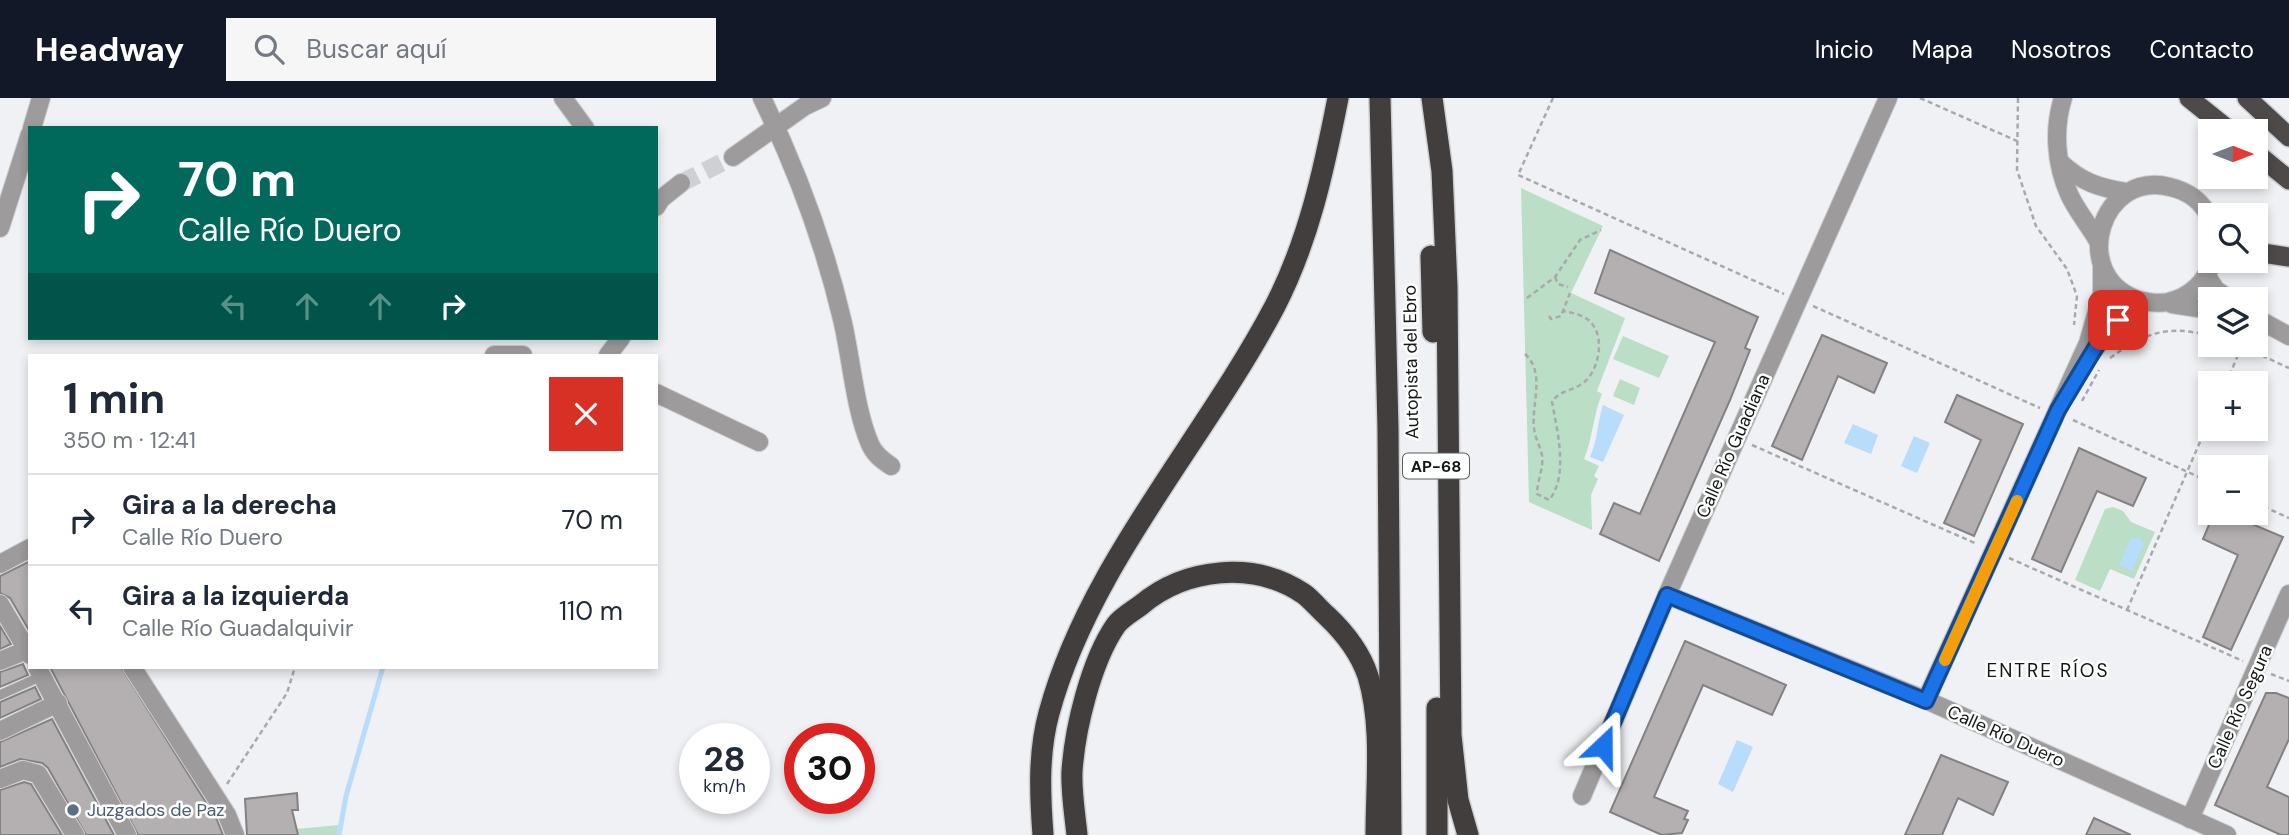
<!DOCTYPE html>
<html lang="es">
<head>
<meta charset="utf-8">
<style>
	:root { --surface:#fff; --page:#f6f6f7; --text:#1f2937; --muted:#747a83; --line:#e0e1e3; --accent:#111827 }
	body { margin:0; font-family:"DM Sans",sans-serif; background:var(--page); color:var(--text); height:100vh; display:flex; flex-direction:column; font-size:26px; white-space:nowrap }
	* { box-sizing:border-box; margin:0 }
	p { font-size:23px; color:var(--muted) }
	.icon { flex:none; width:38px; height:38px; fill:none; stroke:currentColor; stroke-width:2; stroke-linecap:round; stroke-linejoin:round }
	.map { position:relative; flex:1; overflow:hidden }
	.drawer { position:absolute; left:28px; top:256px; width:630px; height:315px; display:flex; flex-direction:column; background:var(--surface); border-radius:0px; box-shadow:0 4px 10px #0003 }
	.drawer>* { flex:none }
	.hud { position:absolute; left:28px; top:28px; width:630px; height:214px; border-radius:0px; box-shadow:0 4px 10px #0003; background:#00695c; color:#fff; overflow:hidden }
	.needle { width:46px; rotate:90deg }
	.tools { position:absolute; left:2198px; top:21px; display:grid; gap:14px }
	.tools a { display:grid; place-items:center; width:70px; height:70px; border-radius:0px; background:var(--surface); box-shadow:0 4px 10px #0003; font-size:35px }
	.speed { position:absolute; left:679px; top:625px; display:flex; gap:14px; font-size:35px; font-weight:700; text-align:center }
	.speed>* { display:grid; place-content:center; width:91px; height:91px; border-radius:50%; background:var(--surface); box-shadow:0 4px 10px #0003; line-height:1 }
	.speed small { font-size:18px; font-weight:400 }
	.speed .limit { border:10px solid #d22; background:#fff; color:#111 }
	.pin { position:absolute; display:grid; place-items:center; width:60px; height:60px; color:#fff; margin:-30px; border-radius:14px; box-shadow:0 4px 10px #0006 }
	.me { position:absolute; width:77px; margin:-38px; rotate:23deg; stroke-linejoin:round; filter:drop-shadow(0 0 5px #0008) }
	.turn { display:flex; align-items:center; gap:24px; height:147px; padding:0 35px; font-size:32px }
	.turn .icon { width:91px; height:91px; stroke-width:2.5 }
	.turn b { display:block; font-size:49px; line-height:60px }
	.lanes { display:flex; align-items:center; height:66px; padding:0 35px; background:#0003; justify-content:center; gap:35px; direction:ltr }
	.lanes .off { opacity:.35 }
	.round { display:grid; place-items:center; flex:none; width:74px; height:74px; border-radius:0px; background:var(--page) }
	.overview { display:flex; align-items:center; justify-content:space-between; height:119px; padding:0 35px }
	h1 { font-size:42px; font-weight:700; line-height:52px }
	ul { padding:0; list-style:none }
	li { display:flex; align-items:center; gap:21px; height:91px; padding:0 35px; border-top:2px solid var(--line) }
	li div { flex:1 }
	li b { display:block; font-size:26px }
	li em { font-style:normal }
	header { display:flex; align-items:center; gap:42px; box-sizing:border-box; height:98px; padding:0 35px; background:var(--accent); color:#fff }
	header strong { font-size:33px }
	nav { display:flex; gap:38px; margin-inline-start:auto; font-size:24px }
	.search { width:490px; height:63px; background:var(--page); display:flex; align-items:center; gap:18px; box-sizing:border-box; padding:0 24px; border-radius:0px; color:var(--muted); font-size:26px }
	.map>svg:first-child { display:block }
</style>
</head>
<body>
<header>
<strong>Headway</strong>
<div class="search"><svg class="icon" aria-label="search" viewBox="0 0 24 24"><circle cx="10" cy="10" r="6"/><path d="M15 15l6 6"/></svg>Buscar aquí</div>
<nav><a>Inicio</a><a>Mapa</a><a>Nosotros</a><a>Contacto</a></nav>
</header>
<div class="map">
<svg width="2289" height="737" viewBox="0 0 2289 737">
	<rect width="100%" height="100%" fill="#eff1f4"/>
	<!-- green -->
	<g fill="#bbdec6">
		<path d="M1521 90 1603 128 1571 195 1625 220 1597 293 1602 296C1593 317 1593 340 1584 361L1599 368 1594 378 1598 381 1591 397 1592 432 1529 404Z"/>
		<polygon points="1623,238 1669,258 1659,280 1613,261"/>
		<polygon points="1620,281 1640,290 1634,307 1613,298"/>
		<polygon points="2113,409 2123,413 2131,424 2155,434 2134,481 2110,471 2100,493 2075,482 2105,411"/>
		<polygon points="339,727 337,737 298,737 296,731"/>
	</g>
	<!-- water -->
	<g fill="#b7dcfc">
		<path d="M1603 307 1624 317 1603 364 1590 359C1598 341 1597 325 1603 307Z"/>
		<polygon points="1853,326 1878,337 1871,356 1844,345"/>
		<polygon points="1914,338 1930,345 1917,375 1901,368"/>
		<polygon points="2139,439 2144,446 2132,473 2119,467 2131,440"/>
		<polygon points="1737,642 1753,649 1733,694 1718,686"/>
	</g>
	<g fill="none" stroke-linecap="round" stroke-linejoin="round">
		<!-- stream -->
		<polyline stroke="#b7dcfc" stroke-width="5" points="339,737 346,698 383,569"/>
	</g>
	<!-- building -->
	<g fill="#b4b0b1" stroke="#848182" stroke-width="2">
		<polygon points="1610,152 1758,219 1745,250 1750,252 1730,302 1659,463 1600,436 1614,405 1640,416 1715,244 1595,195"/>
		<polygon points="1822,237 1887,265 1874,295 1838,278 1802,362 1772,348"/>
		<polygon points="1957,297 2023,326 1974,438 1944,425 1981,342 1945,324"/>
		<polygon points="2079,350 2146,380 2133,408 2097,393 2061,474 2032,461"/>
		<polygon points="2214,415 2226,415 2283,439 2231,552 2203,539 2238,457 2203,441"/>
		<polygon points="30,463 30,534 10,500 0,495 0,478"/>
		<polygon points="0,528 11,546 0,551"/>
		<polygon points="1685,543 1786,587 1772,617 1703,587 1654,699 1688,713 1684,721 1688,722 1682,735 1662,737 1610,714"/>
		<polygon points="23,566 28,577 0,589 0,574"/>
		<polygon points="50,569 121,569 217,722 223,737 138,737"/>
		<polygon points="35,589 41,601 0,620 0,604"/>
		<polygon points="2266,595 2276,595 2289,600 2289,641 2267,689 2289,699 2289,737 2281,737 2215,707"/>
		<polygon points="52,621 114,737 86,737 48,670 42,665 20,661 0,669 0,644"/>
		<polygon points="1941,657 2008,684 1993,717 1958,700 1942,737 1905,737"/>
		<polygon points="24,684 31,686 62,737 0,737 0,692"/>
		<polygon points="297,695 298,712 292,712 298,737 247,737 245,701"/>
		<polygon points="2094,720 2131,737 2086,737"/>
	</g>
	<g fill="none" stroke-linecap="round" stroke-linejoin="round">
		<!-- minor-tunnel -->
		<polyline stroke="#ced0d3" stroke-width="18" stroke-dasharray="18 9" stroke-linecap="butt" points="681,85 733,59"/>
		<defs>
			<polyline id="service" points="0,597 42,578"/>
			<g id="minor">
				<polyline points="563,0 585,30"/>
				<path d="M762 0C796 70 824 145 842 221 851 258 855 312 870 346 874 356 882 362 891 368"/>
				<path d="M2063 0C2053 31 2056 67 2069 96 2076 112 2089 127 2098 143"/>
				<polyline points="733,59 805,8 822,0"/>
				<path d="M2061 65C2081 84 2100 90 2126 94"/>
				<polyline points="656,109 661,101 681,85"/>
				<path d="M2210 121C2203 104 2188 93 2170 89 2101 71 2069 176 2136 201 2146 204 2157 206 2168 204 2190 199 2205 185 2213 163"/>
				<polyline points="2206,177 2216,192 2230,201"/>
				<polyline points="2172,206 2210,212"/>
				<polyline points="2256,220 2289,238"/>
				<polyline points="494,257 523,257"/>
				<polyline points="608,257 621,240"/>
				<polyline points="2090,257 2117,222 2146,204"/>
				<polyline points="656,295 759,344"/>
				<polyline points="0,466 30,450"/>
				<polyline points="1667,497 1926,602 2227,737"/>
				<polyline points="0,506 30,557"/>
				<polyline points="0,563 27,552"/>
				<polyline points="37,569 127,737"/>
				<polyline points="132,569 227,717 235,737"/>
				<polyline points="1926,602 2088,245 2102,196 2102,169"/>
				<polyline points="0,633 58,605"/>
				<polyline points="0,681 23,672 38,676 75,737"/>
				<polyline points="1582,698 1667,497 1888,0"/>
				<polyline points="2190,721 2289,496"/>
			</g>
			<g id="tertiary">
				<polyline points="32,30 41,0"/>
				<polyline points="0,130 30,36"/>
			</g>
			<g id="trunk">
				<polyline points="2189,0 2230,33"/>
				<polyline points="2247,0 2289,39"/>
				<polyline points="2256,55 2289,82"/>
				<polyline points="2256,154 2289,159"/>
				<polyline points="2213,163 2214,163"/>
			</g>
			<g id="motorway">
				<polyline points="1380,0 1388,331 1391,737"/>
				<polyline points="1432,0 1442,73 1447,189 1451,637 1458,702 1468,737"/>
				<polyline points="1431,158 1433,234"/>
				<polyline points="1437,610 1437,737"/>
				<path d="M1043 737C1040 697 1038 655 1049 615 1089 467 1204 343 1275 208 1309 142 1324 71 1338 0"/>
				<path d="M1077 737C1075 717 1071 694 1072 673 1075 630 1091 563 1116 527 1122 519 1133 513 1141 507 1185 470 1254 462 1304 496 1312 502 1319 511 1327 518 1345 535 1360 554 1368 578 1383 628 1376 686 1376 737"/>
			</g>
		</defs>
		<!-- service casing -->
		<use href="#service" stroke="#ccced1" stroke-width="11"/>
		<!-- minor casing -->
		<use href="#minor" stroke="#ccced1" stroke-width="20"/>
		<!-- tertiary casing -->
		<use href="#tertiary" stroke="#ccced1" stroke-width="20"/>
		<!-- trunk casing -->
		<use href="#trunk" stroke="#ccced1" stroke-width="22"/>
		<!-- motorway casing -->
		<use href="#motorway" stroke="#ccced1" stroke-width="24"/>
		<!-- path -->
		<g stroke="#a8a9ac" stroke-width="2.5" stroke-dasharray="5 3.5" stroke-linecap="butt">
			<polyline points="1553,0 1518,77 1784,196"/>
			<polyline points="1920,0 2017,43"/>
			<polyline points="2018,0 2017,72 2036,128 2067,171 2077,198 2074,227"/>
			<polyline points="1555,179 1558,186 1568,189"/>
			<polyline points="1527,200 1555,179 1580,142 1601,132"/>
			<polyline points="1813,208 2040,310"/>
			<polyline points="1549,218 1551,221 1561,218 1570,195"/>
			<polyline points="2239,247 2289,270"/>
			<path d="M1525 256C1546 275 1531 307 1534 330 1535 340 1540 348 1542 357 1544 370 1537 383 1537 396L1549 402C1569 379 1557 331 1552 304 1560 292 1569 294 1580 287 1598 277 1605 243 1593 227 1586 217 1573 215 1563 213"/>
			<path d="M2110 260C2145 235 2168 226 2210 238"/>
			<polyline points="2226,285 2242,248"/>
			<polyline points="2082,303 2099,272"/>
			<polyline points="2073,322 2210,384"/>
			<polyline points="1752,347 1977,446"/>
			<polyline points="2256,405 2289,420"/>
			<polyline points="2009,460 2243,563"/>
			<polyline points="2127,512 2210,321"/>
			<polyline points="2271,576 2289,583"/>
			<polyline points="227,686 287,595 295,569"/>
		</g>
		<!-- service -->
		<use href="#service" stroke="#9d9b9b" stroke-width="9"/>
		<!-- minor -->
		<use href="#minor" stroke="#9d9b9b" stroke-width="18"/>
		<!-- tertiary -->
		<use href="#tertiary" stroke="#9d9b9b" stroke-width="18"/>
		<!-- trunk -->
		<use href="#trunk" stroke="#4e4a49" stroke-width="19"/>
		<!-- motorway -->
		<use href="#motorway" stroke="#423e3d" stroke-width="21"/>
	</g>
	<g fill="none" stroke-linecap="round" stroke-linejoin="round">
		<defs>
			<polyline id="route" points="1603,648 1667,497 1926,603 2058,312 2100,242 2118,222"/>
		</defs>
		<!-- route casing -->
		<use href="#route" stroke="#114b97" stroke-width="18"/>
		<!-- route -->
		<use href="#route" stroke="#1a73e8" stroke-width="12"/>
		<!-- slow -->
		<polyline stroke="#f59e0b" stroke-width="12" points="1945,562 2017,403"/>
	</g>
	<!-- markers -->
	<circle fill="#5c6f8a" stroke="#fdfefe" stroke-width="2.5" cx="73" cy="712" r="7"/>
	<g text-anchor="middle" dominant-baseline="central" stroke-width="5" stroke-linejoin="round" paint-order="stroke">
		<!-- shield labels -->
		<rect fill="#fdfefe" stroke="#5b5c5c" stroke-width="2" x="1403" y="355.5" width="66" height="25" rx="5"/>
		<g font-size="16" font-weight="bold" fill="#161617">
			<text x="1436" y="368">AP-68</text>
		</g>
		<!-- street labels -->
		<g font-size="18" fill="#161617" stroke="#fdfefe">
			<text transform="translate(1411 264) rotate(-91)">Autopista del Ebro</text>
			<text transform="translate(1733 348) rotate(-66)">Calle Río Guadiana</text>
			<text transform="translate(2240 609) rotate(-66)">Calle Río Segura</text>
			<text transform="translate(2006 638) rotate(24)">Calle Río Duero</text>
		</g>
		<!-- service labels -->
		<g font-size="18" fill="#4e5e75" stroke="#fdfefe" text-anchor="start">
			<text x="87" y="712">Juzgados de Paz</text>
		</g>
		<!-- neighbourhood labels -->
		<g font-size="19" letter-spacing="2" fill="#161617" stroke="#fdfefe">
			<text x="2048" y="572">ENTRE RÍOS</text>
		</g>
	</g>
</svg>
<div class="tools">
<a><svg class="needle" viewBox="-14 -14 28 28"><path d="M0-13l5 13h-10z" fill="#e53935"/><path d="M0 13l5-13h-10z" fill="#747a83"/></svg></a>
<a><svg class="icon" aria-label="search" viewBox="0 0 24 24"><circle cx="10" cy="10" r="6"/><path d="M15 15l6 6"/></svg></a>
<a><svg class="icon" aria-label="layers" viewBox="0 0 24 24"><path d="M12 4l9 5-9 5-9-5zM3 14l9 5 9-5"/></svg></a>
<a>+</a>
<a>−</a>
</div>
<div class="speed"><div>28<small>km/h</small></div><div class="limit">30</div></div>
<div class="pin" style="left:2118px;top:222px;background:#d93025"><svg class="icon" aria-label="arrive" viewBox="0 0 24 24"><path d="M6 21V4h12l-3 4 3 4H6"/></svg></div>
<svg class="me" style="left:1603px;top:648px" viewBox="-20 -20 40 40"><path d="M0-17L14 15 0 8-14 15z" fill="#1a73e8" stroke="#fff" stroke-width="4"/></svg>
<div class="hud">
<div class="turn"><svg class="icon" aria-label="right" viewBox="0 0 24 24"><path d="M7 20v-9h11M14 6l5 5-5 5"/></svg><div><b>70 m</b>Calle Río Duero</div></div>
<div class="lanes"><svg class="icon off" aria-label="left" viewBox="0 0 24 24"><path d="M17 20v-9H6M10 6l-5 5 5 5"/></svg><svg class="icon off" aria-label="ahead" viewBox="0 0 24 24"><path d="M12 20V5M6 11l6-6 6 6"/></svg><svg class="icon off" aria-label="ahead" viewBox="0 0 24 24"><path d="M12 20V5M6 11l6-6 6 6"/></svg><svg class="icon" aria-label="right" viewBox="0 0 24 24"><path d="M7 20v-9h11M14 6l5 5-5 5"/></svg></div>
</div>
<section class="drawer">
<div class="overview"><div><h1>1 min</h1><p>350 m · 12:41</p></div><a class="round" style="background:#d93025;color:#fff"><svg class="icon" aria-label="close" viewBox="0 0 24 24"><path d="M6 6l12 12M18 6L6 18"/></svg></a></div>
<ul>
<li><svg class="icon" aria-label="right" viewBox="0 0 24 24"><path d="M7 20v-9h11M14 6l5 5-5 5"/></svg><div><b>Gira a la derecha</b><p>Calle Río Duero</p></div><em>70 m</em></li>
<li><svg class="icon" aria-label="left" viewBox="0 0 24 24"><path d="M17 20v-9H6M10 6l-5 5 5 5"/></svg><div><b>Gira a la izquierda</b><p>Calle Río Guadalquivir</p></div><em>110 m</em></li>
</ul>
</section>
</div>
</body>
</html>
